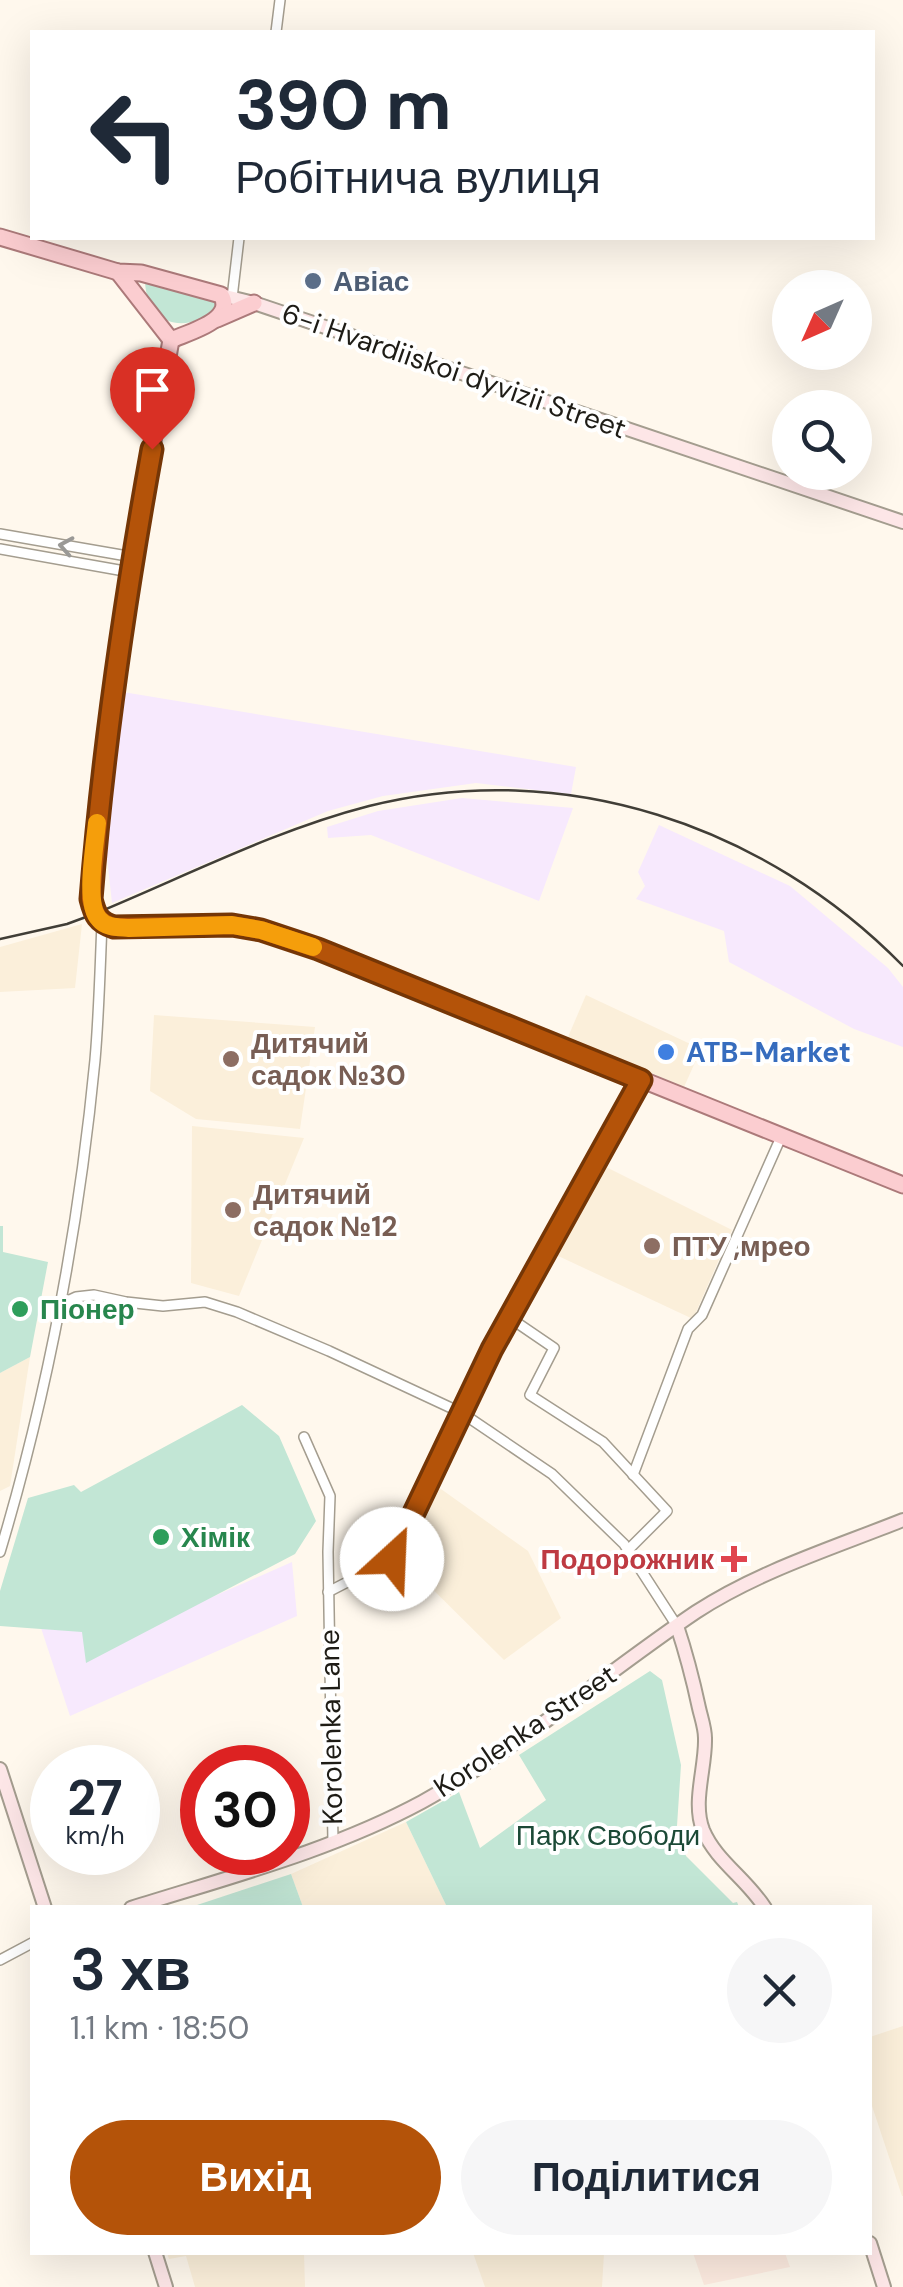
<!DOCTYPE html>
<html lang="uk">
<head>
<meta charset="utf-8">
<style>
	:root { --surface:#fff; --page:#f6f6f7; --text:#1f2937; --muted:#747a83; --accent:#b45309 }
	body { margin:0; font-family:"DM Sans",sans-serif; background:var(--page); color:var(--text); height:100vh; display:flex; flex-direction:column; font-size:38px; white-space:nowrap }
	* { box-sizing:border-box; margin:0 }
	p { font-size:32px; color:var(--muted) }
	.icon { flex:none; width:55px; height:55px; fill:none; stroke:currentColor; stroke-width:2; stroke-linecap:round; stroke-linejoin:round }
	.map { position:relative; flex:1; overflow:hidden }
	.drawer { position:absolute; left:30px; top:1905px; width:842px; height:350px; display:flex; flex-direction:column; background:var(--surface); border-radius:0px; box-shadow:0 10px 40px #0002 }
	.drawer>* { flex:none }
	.guide { position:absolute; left:30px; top:30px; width:845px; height:210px; border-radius:0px; box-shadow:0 10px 40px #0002; background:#fff; color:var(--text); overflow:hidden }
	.needle { width:65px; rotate:225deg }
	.tools { position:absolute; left:772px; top:270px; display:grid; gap:20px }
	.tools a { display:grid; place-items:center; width:100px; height:100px; border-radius:50%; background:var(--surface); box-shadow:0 10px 40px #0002; font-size:50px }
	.speed { position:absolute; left:30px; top:1745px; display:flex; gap:20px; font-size:50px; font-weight:700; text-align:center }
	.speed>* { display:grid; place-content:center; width:130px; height:130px; border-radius:50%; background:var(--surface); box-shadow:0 10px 40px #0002; line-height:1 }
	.speed small { font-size:25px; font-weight:400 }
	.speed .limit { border:15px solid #d22; background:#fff; color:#111 }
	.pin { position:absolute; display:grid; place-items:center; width:85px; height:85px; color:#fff; margin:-102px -42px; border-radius:50% 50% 50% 0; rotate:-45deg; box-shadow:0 0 10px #0007 }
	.pin .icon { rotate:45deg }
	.me { position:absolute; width:110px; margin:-55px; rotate:25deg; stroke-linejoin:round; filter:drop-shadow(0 0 8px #0008) }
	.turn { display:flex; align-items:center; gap:35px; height:210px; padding:0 40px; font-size:45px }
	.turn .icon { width:130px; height:130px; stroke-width:2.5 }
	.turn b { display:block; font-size:70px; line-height:85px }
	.round { display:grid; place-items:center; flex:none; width:105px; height:105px; border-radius:52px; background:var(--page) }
	.overview { display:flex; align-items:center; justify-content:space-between; height:170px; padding:0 40px }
	h1 { font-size:60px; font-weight:600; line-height:75px }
	.button { display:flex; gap:20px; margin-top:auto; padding:20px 40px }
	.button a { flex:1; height:115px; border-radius:60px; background:var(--accent); color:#fff; font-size:40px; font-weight:600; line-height:115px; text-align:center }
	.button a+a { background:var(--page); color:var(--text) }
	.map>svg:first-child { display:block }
</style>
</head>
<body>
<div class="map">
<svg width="903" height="2287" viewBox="0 0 903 2287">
	<rect width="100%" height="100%" fill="#fff8ed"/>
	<!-- built -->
	<g fill="#fbefda">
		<polygon points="82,924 75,988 0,992 0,947"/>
		<polygon points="586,995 701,1049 684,1087 568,1037"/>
		<polygon points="154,1015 315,1027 300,1129 196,1119 150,1091"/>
		<polygon points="192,1126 304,1138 239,1296 191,1283"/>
		<polygon points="602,1165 732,1230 693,1319 554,1254"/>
		<polygon points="30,1357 10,1486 0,1491 0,1373"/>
		<polygon points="441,1489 528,1551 561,1618 504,1660 400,1557 431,1491"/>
		<polygon points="406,1822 447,1907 303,1907 291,1874"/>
		<polygon points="903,2026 903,2196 902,2196 870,2100 870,2037"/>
		<polygon points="167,2253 304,2253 305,2287 195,2287 186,2256 169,2259"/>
		<polygon points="473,2253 604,2253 602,2287 485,2287"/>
	</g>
	<!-- industrial -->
	<g fill="#f7e9fd">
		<polygon points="123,692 576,767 571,794 476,783 383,796 328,811 112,903 105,839"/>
		<polygon points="462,798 573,808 539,901 371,835 328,838 327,827 378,811"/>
		<polygon points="659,825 790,886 888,968 903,987 903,1047 854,1029 729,962 724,931 636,899 645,886 638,872"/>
		<polygon points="292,1562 297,1616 70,1716 41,1628 137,1630"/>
	</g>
	<!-- medical -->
	<polygon fill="#fdebe0" points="693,2253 785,2253 790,2267 704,2285"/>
	<!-- green -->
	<g fill="#c2e6d5">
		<path d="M145 281 216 301V307C186 337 146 324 145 281Z"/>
		<polygon points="0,1226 3,1226 3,1252 48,1262 30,1357 0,1373"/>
		<polygon points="242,1405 279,1436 316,1521 295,1554 86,1663 82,1632 0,1626 0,1591 28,1498 74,1485 81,1492"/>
		<polygon points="650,1671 662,1680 681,1765 677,1826 686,1856 733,1903 737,1902 739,1907 447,1907 406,1822 459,1792 480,1848 546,1800 519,1755"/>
		<polygon points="291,1874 303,1907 191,1907"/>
	</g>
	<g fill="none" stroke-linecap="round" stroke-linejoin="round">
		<defs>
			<g id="street">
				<polyline points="276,32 280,0"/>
				<polyline points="232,298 239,238"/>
				<polyline points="0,534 133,557"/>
				<polyline points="0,549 130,572"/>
				<polyline points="61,1304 76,1297 94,1295 126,1302 163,1306 205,1302 237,1312 329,1351 462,1413 552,1474 624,1544 677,1626"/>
				<polyline points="510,1318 554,1348 530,1395 603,1442 667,1511 628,1550"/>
				<polyline points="304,1437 330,1496 328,1552 333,1842"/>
				<polyline points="633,1475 688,1329 702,1315 781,1137"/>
				<path d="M0 1552C48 1392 79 1226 95 1060 99 1014 100 969 102 923"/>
				<polyline points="328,1592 392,1559 492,1349 641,1080"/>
				<polyline points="0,1960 32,1943"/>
			</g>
			<g id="secondary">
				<polyline points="221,295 254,303 903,522"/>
				<path d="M677 1626C686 1653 693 1680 699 1708 701 1717 705 1728 705 1738 706 1767 692 1802 703 1830 716 1861 747 1879 765 1908"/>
				<polyline points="0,1769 45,1908"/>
				<path d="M131 1908C229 1877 331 1851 422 1802 519 1748 604 1674 696 1612 759 1571 833 1548 903 1520"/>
				<polyline points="870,2243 884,2287"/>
				<polyline points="155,2252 166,2287"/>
			</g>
			<g id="primary">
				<path d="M0 237 118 272 141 273 221 295C236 320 189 332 171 340"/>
				<polyline points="118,272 171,340"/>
				<polyline points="217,319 254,303"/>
				<path d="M171 340 130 572 100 792 91 899C95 915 98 922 114 927L232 925 261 930 318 949 903 1185"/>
			</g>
		</defs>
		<!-- street casing -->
		<use href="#street" stroke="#a49d8f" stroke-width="12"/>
		<!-- secondary casing -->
		<use href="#secondary" stroke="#a49d8f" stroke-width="16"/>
		<!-- primary casing -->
		<use href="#primary" stroke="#ac7a7a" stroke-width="19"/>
		<!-- street -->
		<use href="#street" stroke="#fff" stroke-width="9"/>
		<!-- secondary -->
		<use href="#secondary" stroke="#fde6e7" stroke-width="12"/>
		<!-- primary -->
		<use href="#primary" stroke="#fbcdd0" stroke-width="15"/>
		<!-- rail -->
		<path stroke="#413e37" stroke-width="2.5" d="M0 939 67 924 94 914C184 877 275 830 369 806 564 757 765 825 903 966"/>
	</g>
	<!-- one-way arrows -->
	<defs><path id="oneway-chevron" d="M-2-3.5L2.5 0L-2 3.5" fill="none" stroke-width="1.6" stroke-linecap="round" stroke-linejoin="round" transform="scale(2.5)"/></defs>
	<use stroke="#9a9996" href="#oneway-chevron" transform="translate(66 546) rotate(-170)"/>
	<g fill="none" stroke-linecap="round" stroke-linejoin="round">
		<defs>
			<path id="route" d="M152 449C125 598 103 748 91 899 95 915 98 922 114 927L232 925 261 930 318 949 641 1080 492 1349 392 1559"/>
		</defs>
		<!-- route casing -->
		<use href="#route" stroke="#753606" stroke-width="25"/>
		<!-- route -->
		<use href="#route" stroke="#b45309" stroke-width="18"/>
		<!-- slow -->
		<path stroke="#f59e0b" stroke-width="18" d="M97 823C95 845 84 904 99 919 106 928 118 927 129 928L232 925 261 930 313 947"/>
	</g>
	<!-- markers -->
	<circle fill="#5c6f8a" stroke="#fff" stroke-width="4" cx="313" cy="281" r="10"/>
	<circle fill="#3f7fe0" stroke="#fff" stroke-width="4" cx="666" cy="1052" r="10"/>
	<g fill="#8d6e63" stroke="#fff" stroke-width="4">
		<circle cx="231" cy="1059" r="10"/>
		<circle cx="233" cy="1210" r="10"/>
		<circle cx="652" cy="1246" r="10"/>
	</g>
	<g fill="#2e9e5b" stroke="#fff" stroke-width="4">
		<circle cx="20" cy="1309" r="10"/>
		<circle cx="161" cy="1537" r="10"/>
	</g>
	<path fill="#e0444e" stroke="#fff" stroke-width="4" d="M729 1544h10v10h10v10h-10v10h-10v-10h-10v-10h10z"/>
	<g text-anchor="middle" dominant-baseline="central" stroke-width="8" stroke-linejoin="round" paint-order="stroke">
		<!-- service labels -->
		<g font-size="28" font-weight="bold" fill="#4e5e75" stroke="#fff" text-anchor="start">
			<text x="333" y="281">Авіас</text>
		</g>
		<!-- street labels -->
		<g font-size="28" fill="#1e1c16" stroke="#fff">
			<text transform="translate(454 371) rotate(19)">6-i Hvardiiskoi dyvizii Street</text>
			<text transform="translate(331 1727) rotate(-91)">Korolenka Lane</text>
			<text transform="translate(525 1731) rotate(-34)">Korolenka Street</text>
		</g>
		<!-- education labels -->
		<g font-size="28" font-weight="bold" fill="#785e54" stroke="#fff" text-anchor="start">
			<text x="251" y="1043">Дитячий<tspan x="251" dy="32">садок №30</tspan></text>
			<text x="253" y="1194">Дитячий<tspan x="253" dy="32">садок №12</tspan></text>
			<text x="672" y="1246">ПТУ ,мрео</text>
		</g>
		<!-- shop labels -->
		<g font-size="28" font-weight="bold" fill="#366cbe" stroke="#fff" text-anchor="start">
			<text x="686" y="1052">ATB-Market</text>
		</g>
		<!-- leisure labels -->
		<g font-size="28" font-weight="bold" fill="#27864d" stroke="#fff" text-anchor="start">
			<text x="40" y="1309">Піонер</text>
			<text x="181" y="1537">Хімік</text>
		</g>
		<!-- health labels -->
		<g font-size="28" font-weight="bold" fill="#be3a42" stroke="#fff" text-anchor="end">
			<text x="714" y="1559">Подорожник</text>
		</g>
		<!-- park labels -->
		<g font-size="28" fill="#1b4936" stroke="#fff">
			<text x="608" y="1835">Парк Свободи</text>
		</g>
	</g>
</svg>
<div class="tools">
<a><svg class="needle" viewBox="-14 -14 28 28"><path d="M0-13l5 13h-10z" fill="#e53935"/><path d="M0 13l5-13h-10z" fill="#747a83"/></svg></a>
<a><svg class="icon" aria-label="search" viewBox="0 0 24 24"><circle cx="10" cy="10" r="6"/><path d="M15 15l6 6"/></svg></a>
</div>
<div class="speed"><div>27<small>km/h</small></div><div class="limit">30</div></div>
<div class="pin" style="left:152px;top:449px;background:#d93025"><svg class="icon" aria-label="arrive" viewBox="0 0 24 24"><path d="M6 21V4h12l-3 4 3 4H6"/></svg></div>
<svg class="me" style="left:392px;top:1559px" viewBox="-20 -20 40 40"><circle r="19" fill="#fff"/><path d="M0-13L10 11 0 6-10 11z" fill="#b45309"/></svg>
<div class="guide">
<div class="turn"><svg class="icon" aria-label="left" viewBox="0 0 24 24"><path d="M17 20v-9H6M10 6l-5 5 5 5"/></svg><div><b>390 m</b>Робітнича вулиця</div></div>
</div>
<section class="drawer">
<div class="overview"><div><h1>3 хв</h1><p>1.1 km · 18:50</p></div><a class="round"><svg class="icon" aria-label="close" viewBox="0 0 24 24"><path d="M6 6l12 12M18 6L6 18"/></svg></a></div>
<div class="button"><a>Вихід</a><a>Поділитися</a></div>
</section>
</div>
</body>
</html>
